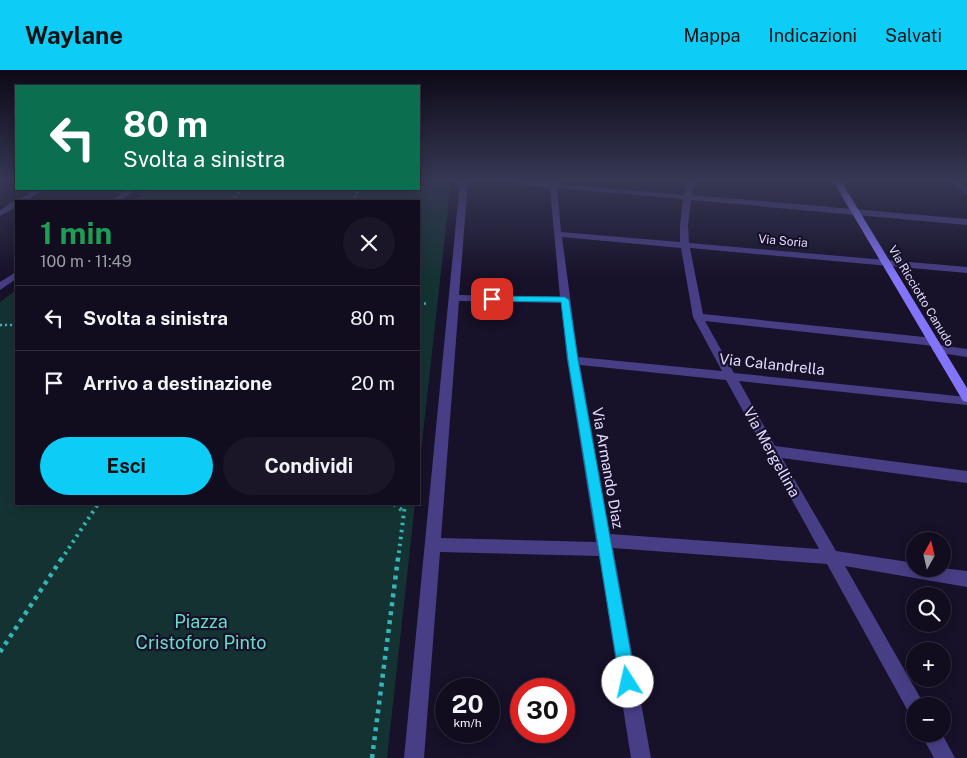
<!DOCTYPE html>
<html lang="it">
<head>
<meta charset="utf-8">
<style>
	:root { --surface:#110d1f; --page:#1a1628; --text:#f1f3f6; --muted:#9c9ca4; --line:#302d3d; --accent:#0dcdf7 }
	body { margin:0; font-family:"Public Sans",sans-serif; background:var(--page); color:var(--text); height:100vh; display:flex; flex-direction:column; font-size:19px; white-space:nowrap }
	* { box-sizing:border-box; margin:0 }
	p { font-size:16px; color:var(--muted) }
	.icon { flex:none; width:28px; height:28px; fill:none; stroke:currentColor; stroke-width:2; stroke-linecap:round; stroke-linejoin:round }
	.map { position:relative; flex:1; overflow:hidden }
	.panel { position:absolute; left:15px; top:130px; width:405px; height:305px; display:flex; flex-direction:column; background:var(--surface); border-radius:0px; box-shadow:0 2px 12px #0003,0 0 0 1px var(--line) }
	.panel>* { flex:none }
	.guide { position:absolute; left:15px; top:15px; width:405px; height:105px; border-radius:0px; box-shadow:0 2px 12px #0003,0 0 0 1px var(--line); background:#0b6e4f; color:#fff; overflow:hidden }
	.needle { width:32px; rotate:8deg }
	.controls { position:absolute; left:906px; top:462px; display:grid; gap:10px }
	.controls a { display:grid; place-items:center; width:45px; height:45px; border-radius:50%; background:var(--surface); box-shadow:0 2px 12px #0003,0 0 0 1px var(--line); font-size:25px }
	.speed { position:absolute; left:435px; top:608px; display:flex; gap:10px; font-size:25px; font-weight:700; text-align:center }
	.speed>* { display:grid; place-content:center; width:65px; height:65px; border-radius:50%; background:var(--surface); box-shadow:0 2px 12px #0003,0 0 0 1px var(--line); line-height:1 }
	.speed small { font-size:12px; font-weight:400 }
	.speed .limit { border:8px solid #d22; background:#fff; color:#111 }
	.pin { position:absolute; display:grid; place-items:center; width:42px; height:42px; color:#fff; margin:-21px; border-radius:10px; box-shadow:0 2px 8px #0006 }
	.me { position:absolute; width:55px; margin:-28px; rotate:350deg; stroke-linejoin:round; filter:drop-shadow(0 0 4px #0008) }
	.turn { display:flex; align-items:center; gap:18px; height:105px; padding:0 25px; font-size:22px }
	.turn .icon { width:65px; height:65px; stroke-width:2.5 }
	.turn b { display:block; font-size:35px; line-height:42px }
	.round { display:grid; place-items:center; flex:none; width:52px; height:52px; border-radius:26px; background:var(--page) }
	.headline { display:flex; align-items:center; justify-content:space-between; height:85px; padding:0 25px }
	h1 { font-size:30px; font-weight:700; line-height:38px; color:#1e9e55 }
	.action { display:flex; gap:10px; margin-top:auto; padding:10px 25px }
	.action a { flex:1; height:58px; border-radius:30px; background:var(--accent); color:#111; font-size:20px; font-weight:700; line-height:58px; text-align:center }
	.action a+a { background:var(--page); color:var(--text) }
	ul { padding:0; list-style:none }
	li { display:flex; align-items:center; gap:15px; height:65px; padding:0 25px; border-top:1px solid var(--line) }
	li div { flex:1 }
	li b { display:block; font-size:19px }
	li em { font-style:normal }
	header { display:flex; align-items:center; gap:30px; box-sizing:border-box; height:70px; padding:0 25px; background:var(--accent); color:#111 }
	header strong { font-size:24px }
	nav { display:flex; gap:28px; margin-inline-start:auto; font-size:18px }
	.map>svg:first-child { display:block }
</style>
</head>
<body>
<header>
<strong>Waylane</strong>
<nav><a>Mappa</a><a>Indicazioni</a><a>Salvati</a></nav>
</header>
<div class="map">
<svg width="967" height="688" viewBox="0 0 967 688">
	<rect width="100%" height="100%" fill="#171129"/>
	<!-- green -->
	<g fill="#153233">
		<polygon points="419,111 451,111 419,400 419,131 133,131 149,119 419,119"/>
		<polygon points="16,220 16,434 415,434 387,688 0,688 0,232"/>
	</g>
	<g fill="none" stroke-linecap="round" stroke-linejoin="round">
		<!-- path-far3 -->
		<g stroke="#34b5b8" stroke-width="2" stroke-dasharray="2 2.5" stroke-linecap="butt">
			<polyline points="232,131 243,119"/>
			<polyline points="352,131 359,119"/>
		</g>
		<!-- path-far2 -->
		<g stroke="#34b5b8" stroke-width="2.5" stroke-dasharray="2 3" stroke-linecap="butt">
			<polyline points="419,233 428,234"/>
			<polyline points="0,255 16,255"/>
		</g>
		<!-- path-far1 -->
		<g stroke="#34b5b8" stroke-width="4" stroke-dasharray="2.5 4.5" stroke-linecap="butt">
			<polyline points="394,434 403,441"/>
			<polyline points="61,490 98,434"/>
			<polyline points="398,490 405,434"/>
		</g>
		<!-- path -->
		<g stroke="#34b5b8" stroke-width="4.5" stroke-dasharray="4 5" stroke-linecap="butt">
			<polyline points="0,582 62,488"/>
			<polyline points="372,688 398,488"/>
		</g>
		<!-- street -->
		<g fill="#473e86" fill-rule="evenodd">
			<path d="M460 111H468L459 225 560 227 550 118 499 111H557V114L684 125 686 111H694L692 125 967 149V155L691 130 688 155 689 173 967 197V203L690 178 703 244 934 268 939 272 934 276 705 251 734 303 967 327V335L739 311 775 376 967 401V413L782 388 836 481 915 493V499L942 498 967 501V517L845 496 925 636H915V645L909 643 827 494 613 478 651 688H631L599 486 440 482 424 688H404ZM557 118 683 129 680 155V172L561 162ZM562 167 681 178 693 247 722 301 578 287ZM459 231 561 233 567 290 596 472 441 468ZM580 295 726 310 819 479 610 464Z"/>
			<polygon points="953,111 961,111 967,118 967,125"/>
			<polygon points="35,119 44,119 26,131 17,131"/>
			<polygon points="127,119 136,119 120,131 111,131"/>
			<polygon points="13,132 16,132 16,137 0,146 0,140"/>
			<polygon points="16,202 16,209 0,220 0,212"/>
			<polygon points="938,275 967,279 967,287 934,282 932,279"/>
			<polygon points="921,664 942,664 955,688 934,688"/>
		</g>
		<!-- secondary -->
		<polygon fill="#8375fb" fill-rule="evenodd" points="833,111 841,111 967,318 967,332 963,331"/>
	</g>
	<!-- sky -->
	<linearGradient id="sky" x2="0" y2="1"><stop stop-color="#0d0917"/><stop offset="0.53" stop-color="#363854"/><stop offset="1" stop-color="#363854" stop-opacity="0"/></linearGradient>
	<rect width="967" height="208" fill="url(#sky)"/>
	<!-- route -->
	<polygon fill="#0dcdf7" stroke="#0885a1" points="492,226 565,227 569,230 578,290 636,612 634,618 628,620 622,618 620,612 568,290 561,232 488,231 488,227"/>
	<g text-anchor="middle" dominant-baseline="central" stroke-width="4.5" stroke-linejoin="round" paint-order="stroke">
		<!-- far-street labels -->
		<g font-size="12" fill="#e1dbfe" stroke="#171129">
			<text transform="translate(783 171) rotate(5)">Via Soria</text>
			<text transform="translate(921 226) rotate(59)">Via Ricciotto Canudo</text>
		</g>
		<!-- street labels -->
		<g font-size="15" fill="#e1dbfe" stroke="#171129">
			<text transform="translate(772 294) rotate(6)">Via Calandrella</text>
			<text transform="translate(772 382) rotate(61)">Via Mergellina</text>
			<text transform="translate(608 398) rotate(80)">Via Armando Diaz</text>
		</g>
		<!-- near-park labels -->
		<g font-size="18" fill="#67ddc9" stroke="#171129">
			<text x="201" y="551">Piazza<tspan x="201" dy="21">Cristoforo Pinto</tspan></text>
		</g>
	</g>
</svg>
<div class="controls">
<a><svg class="needle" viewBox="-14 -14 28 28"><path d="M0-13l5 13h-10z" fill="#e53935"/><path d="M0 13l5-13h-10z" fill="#9c9ca4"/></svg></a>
<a><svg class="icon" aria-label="search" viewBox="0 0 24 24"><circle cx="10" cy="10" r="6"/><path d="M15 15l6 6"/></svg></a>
<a>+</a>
<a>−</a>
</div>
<div class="speed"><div>20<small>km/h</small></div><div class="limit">30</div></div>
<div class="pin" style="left:492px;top:229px;background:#d93025"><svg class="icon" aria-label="arrive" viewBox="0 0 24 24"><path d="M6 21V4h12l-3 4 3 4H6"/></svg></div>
<svg class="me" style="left:628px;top:612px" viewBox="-20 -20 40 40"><circle r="19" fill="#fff"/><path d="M0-13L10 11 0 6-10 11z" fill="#0dcdf7"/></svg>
<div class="guide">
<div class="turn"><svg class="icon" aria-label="left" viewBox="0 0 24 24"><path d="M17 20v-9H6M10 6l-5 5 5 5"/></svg><div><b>80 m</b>Svolta a sinistra</div></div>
</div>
<section class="panel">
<div class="headline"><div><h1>1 min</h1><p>100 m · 11:49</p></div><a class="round"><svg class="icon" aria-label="close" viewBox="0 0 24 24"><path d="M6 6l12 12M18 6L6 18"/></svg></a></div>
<ul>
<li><svg class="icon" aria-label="left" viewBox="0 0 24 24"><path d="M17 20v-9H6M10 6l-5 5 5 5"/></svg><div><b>Svolta a sinistra</b></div><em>80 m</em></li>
<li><svg class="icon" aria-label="arrive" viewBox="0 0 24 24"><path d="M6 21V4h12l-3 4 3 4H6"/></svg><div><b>Arrivo a destinazione</b></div><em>20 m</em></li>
</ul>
<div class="action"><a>Esci</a><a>Condividi</a></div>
</section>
</div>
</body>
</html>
